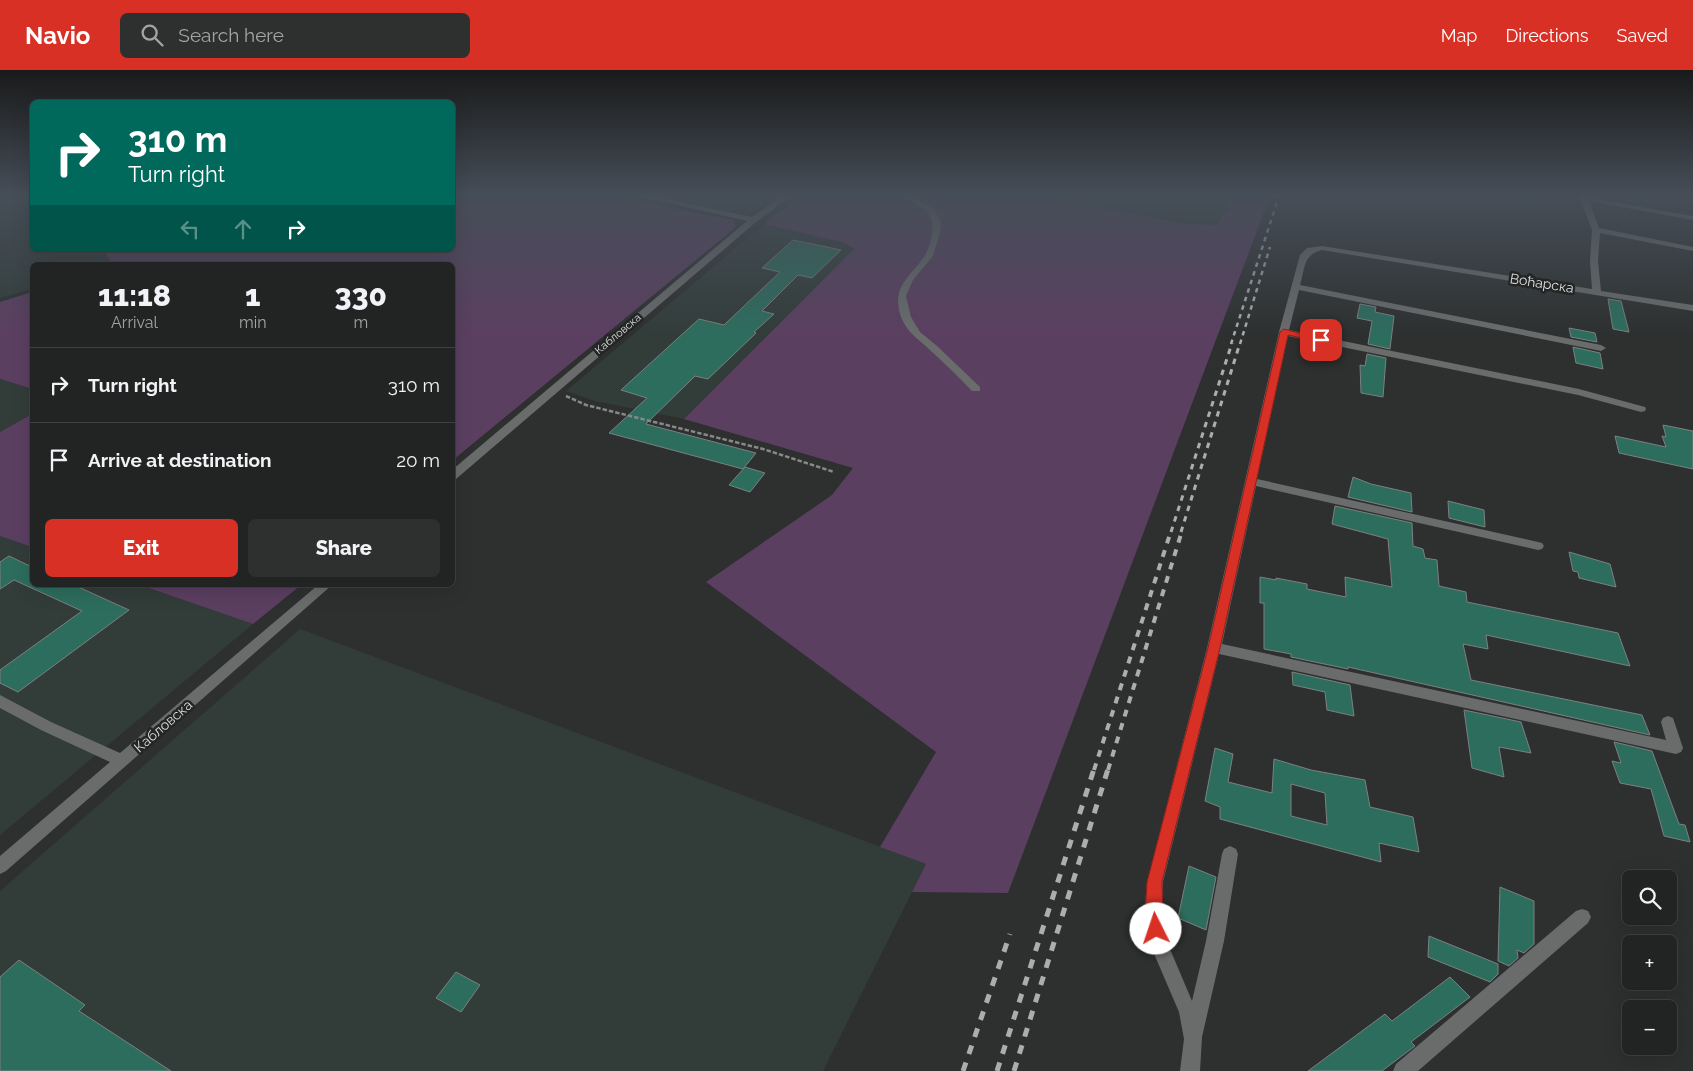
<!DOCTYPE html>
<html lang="en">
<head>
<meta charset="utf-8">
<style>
	:root { --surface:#222423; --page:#2e3030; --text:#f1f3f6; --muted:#a2a4a6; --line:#3f4141; --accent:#d93025 }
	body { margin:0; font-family:Raleway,sans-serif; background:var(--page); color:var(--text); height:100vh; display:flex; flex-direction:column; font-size:19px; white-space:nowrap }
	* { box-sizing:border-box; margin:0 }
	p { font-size:16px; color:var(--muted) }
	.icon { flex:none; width:28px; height:28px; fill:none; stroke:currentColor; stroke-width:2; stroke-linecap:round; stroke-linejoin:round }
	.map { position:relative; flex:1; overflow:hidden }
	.drawer { position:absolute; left:30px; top:192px; width:425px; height:325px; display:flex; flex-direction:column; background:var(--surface); border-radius:8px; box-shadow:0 5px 20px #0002,0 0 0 1px var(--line) }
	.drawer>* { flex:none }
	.guide { position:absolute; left:30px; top:30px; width:425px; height:152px; border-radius:8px; box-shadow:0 5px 20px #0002,0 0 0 1px var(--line); background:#00695c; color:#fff; overflow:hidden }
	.buttons { position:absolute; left:1622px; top:800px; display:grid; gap:10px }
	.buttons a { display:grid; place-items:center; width:55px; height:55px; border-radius:8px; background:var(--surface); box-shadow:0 5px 20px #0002,0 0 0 1px var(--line); font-size:25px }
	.pin { position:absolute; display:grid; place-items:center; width:42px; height:42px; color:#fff; margin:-21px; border-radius:10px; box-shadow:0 2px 8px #0006 }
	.me { position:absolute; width:55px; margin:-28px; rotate:356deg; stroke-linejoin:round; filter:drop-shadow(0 0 4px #0008) }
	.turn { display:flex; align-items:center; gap:18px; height:105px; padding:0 15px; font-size:22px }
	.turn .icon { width:65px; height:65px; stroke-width:2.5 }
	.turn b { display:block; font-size:35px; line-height:42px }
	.lanes { display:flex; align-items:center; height:48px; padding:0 15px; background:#0003; justify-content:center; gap:25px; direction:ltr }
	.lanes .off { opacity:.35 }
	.eta { display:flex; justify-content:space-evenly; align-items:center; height:85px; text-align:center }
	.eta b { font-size:30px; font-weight:800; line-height:35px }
	.cta { display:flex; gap:10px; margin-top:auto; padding:10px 15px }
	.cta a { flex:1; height:58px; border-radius:8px; background:var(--accent); color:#fff; font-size:20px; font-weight:800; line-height:58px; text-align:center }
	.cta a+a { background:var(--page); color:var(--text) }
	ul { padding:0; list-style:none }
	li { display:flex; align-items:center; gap:15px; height:75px; padding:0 15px; border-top:1px solid var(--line) }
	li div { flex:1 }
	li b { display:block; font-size:19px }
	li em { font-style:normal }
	header { display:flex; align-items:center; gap:30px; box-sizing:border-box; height:70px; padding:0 25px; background:var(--accent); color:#fff }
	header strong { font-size:24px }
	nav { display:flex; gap:28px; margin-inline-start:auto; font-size:18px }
	.search { width:350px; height:45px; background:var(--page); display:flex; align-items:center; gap:12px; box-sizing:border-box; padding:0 18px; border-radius:8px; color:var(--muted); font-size:19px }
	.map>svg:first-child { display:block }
</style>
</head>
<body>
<header>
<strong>Navio</strong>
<div class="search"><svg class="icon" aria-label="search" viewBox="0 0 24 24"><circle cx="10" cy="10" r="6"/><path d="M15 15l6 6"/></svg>Search here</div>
<nav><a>Map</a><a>Directions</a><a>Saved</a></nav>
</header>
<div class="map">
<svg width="1693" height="1001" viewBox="0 0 1693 1001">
	<rect width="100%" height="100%" fill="#2d302f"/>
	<!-- built -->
	<g fill="#323c39">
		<polygon points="22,126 32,126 32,180 104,180 112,195 32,195 32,219 0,228 0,131"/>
		<polygon points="656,126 777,126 755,142 744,144"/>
		<polygon points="1040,126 1229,126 1231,133 1216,156 1187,154"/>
		<polygon points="764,154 845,173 854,179 684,349 595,331 566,321"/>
		<polygon points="0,309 32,319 32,344 0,362"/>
		<polygon points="0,466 32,477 32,515 140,515 253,554 0,765"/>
		<polygon points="300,559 926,794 823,1001 0,1001 0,821"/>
	</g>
	<!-- green -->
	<g fill="#5b3f61">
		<polygon points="453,126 611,126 734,150 736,157 453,390 452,195 112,195 104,180 452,180"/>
		<polygon points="799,126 1040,126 1187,154 1216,155 1231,133 1229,126 1270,126 1008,823 912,822 926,794 880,777 936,682 706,512 832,425 853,398 684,349 854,179 845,173 764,154"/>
		<polygon points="32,222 32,319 0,309 0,232"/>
		<polygon points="32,344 32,477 0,466 0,362"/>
		<polygon points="140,515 301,515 253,554"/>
	</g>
	<!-- building -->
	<g fill="#2d6d5e" stroke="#7d807f" fill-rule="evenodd">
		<polygon points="793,170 841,180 812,208 798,205 762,241 774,244 754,262 756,263 708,309 695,306 646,354 756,383 743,399 609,363 647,328 621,320 699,249 724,255 780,202 762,198"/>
		<polygon points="1608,229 1621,231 1629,262 1613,259"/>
		<polygon points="1360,234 1376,237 1375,242 1394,246 1390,279 1368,274 1372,251 1357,248"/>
		<polygon points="1569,258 1595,263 1597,272 1571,267"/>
		<polygon points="1573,277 1600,283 1603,299 1576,293"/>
		<polygon points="1367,284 1386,288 1383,327 1361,323 1360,295 1365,296"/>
		<polygon points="1663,355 1693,361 1693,399 1619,383 1615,366 1666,377 1662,366 1666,367"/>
		<polygon points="745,397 765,403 750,422 729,415"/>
		<polygon points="1353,407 1371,414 1411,423 1412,442 1348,427"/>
		<polygon points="1448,431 1484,440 1485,457 1449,448"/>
		<polygon points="1335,436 1412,453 1413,476 1423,479 1425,488 1437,490 1439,516 1466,522 1467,532 1618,563 1630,596 1486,565 1488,579 1463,574 1471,610 1642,645 1650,665 1348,597 1348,599 1291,587 1291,584 1264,579 1264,533 1260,533 1260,507 1276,510 1276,508 1307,514 1307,519 1346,527 1345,507 1392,517 1388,469 1332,454"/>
		<polygon points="1569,482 1610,494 1616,517 1579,508 1578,502 1573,501"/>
		<polygon points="9,486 32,497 32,515 74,515 129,540 18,622 0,613 0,600 82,541 14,510 0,519 0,492"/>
		<polygon points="1292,602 1350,615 1354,646 1327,640 1325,622 1293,615"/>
		<polygon points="1464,640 1521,652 1531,683 1499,677 1504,707 1472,698"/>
		<polygon points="1614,672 1652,681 1679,754 1685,755 1690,772 1664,766 1651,719 1620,713 1612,691 1621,693"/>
		<path d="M1215 678 1233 684 1228 712 1272 723 1274 689 1311 700 1365 710 1370 737 1413 747 1419 782 1379 773 1381 792 1220 749V737L1205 731ZM1291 714 1325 723 1327 755 1291 746Z"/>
		<polygon points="1189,796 1216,807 1206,860 1178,848"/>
		<polygon points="1500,817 1534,831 1534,874 1524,883 1517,880 1518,888 1509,896 1498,891"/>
		<polygon points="1429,866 1498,894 1498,904 1490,912 1428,887"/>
		<polygon points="19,890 85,935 79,941 171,1001 0,1001 0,907"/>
		<polygon points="456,902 480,915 461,942 436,928"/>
		<polygon points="1450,907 1470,927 1411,972 1415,976 1382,1001 1308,1001 1385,944 1392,951"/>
	</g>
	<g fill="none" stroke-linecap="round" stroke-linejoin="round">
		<!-- path -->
		<polyline stroke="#878988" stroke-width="2.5" stroke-dasharray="4.5 2" stroke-linecap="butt" points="566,326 586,335 763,379 834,402"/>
		<!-- minor -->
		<g fill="#6a6c6c" fill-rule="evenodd">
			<polygon points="638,126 653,126 752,147 782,126 791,126 756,152 456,409 452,409 452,400 747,151"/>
			<path d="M903 126H912L933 138 941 151 940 163 933 186 913 210 906 226 911 247 920 262 937 276 980 317V321H972C959 308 946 294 931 281 920 270 907 263 901 247 891 217 909 208 924 187 931 176 937 154 928 143 922 136 911 133 903 126Z"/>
			<path d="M1579 126 1693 146V150L1589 131 1599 158 1693 177V181L1600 163 1598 191 1601 221 1693 235V241L1322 180C1303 184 1305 199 1300 215L1601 275 1606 278 1601 281 1299 220 1289 260 1579 319 1645 337 1646 339 1645 341 1641 342 1578 325 1288 266 1257 409 1538 472 1542 473 1544 476 1542 479 1538 480 1256 416 1222 574 1666 670 1661 652 1663 648 1668 646 1673 648 1683 678 1681 682 1676 684 1219 584 1163 812 1162 847 1167 872 1192 931 1206 871 1222 784 1224 779 1230 776 1236 779 1238 784 1224 871 1202 967 1200 1001H1180L1184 969 1179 942 1149 872 1144 847 1147 812 1207 578 1279 262 1300 185 1307 178 1322 176 1592 219 1590 191 1592 160Z"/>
			<polygon points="318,515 332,515 6,801 0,804 0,786 110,692 41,660 0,638 0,625 51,652 120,683"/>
			<polygon points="1582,839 1588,841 1591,847 1588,853 1418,1001 1393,1001 1396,994 1576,841"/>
		</g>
		<!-- rail-far3 -->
		<g stroke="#acaead" stroke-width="2.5" stroke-dasharray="4.5 4.5" stroke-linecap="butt">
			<polyline points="1231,274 1279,126"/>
			<polyline points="1240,274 1270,177"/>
		</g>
		<!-- rail-far2 -->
		<g stroke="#acaead" stroke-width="3" stroke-dasharray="5.5 5.5" stroke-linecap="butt">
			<polyline points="1171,462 1232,273"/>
			<polyline points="1181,462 1240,273"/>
		</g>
		<!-- rail-far1 -->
		<g stroke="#acaead" stroke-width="4" stroke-dasharray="7 7" stroke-linecap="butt">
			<polyline points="1094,700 1171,461"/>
			<polyline points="1108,700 1182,461"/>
		</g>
		<!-- rail -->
		<g stroke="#acaead" stroke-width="5" stroke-dasharray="9 9" stroke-linecap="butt">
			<polyline points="963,1001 1010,864"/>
			<polyline points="997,1001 1094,699"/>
			<polyline points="1014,1001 1108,699"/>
		</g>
	</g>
	<!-- sky -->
	<linearGradient id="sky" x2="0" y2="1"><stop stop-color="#191a1a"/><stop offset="0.47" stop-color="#464e58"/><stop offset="1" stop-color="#464e58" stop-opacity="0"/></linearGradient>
	<rect width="1693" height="266" fill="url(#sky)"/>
	<!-- route -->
	<path fill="#d93025" stroke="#8d1f18" d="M1284 259 1325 270 1321 272 1288 265 1220 578 1162 812C1162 822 1164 859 1161 865L1156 867 1150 865 1145 847 1147 812 1208 578 1280 262Z"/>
	<g text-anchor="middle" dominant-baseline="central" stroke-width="5" stroke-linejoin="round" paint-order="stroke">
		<!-- far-street labels -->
		<g font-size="11" fill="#dddfde" stroke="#232625">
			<text transform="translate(618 264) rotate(-40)">Кабловска</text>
		</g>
		<!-- street labels -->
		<g font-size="14" fill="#dddfde" stroke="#232625">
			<text transform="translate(1542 213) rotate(9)">Воћарска</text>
			<text transform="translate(163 656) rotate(-41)">Кабловска</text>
		</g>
	</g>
</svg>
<div class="buttons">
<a><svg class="icon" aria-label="search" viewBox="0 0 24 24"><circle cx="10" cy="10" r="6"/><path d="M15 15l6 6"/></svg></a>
<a>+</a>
<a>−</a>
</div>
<div class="pin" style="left:1321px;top:270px;background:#d93025"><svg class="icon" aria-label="arrive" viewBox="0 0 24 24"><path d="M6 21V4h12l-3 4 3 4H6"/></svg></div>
<svg class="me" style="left:1156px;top:859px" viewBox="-20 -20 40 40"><circle r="19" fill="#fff"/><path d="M0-13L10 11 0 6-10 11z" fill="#d93025"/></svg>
<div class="guide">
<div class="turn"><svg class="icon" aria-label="right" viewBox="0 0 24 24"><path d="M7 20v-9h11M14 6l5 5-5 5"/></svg><div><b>310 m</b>Turn right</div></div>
<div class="lanes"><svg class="icon off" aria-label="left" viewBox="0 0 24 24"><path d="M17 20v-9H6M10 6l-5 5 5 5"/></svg><svg class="icon off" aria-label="ahead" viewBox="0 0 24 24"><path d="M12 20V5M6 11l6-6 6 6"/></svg><svg class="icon" aria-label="right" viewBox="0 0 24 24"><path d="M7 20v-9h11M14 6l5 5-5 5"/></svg></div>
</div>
<section class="drawer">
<div class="eta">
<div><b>11:18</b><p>Arrival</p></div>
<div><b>1</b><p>min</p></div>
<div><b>330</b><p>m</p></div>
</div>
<ul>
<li><svg class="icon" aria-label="right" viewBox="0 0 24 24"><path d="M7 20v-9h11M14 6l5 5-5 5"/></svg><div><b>Turn right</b></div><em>310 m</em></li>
<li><svg class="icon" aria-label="arrive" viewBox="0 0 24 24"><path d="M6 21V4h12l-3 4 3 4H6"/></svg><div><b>Arrive at destination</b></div><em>20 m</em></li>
</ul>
<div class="cta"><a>Exit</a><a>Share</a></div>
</section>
</div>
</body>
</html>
